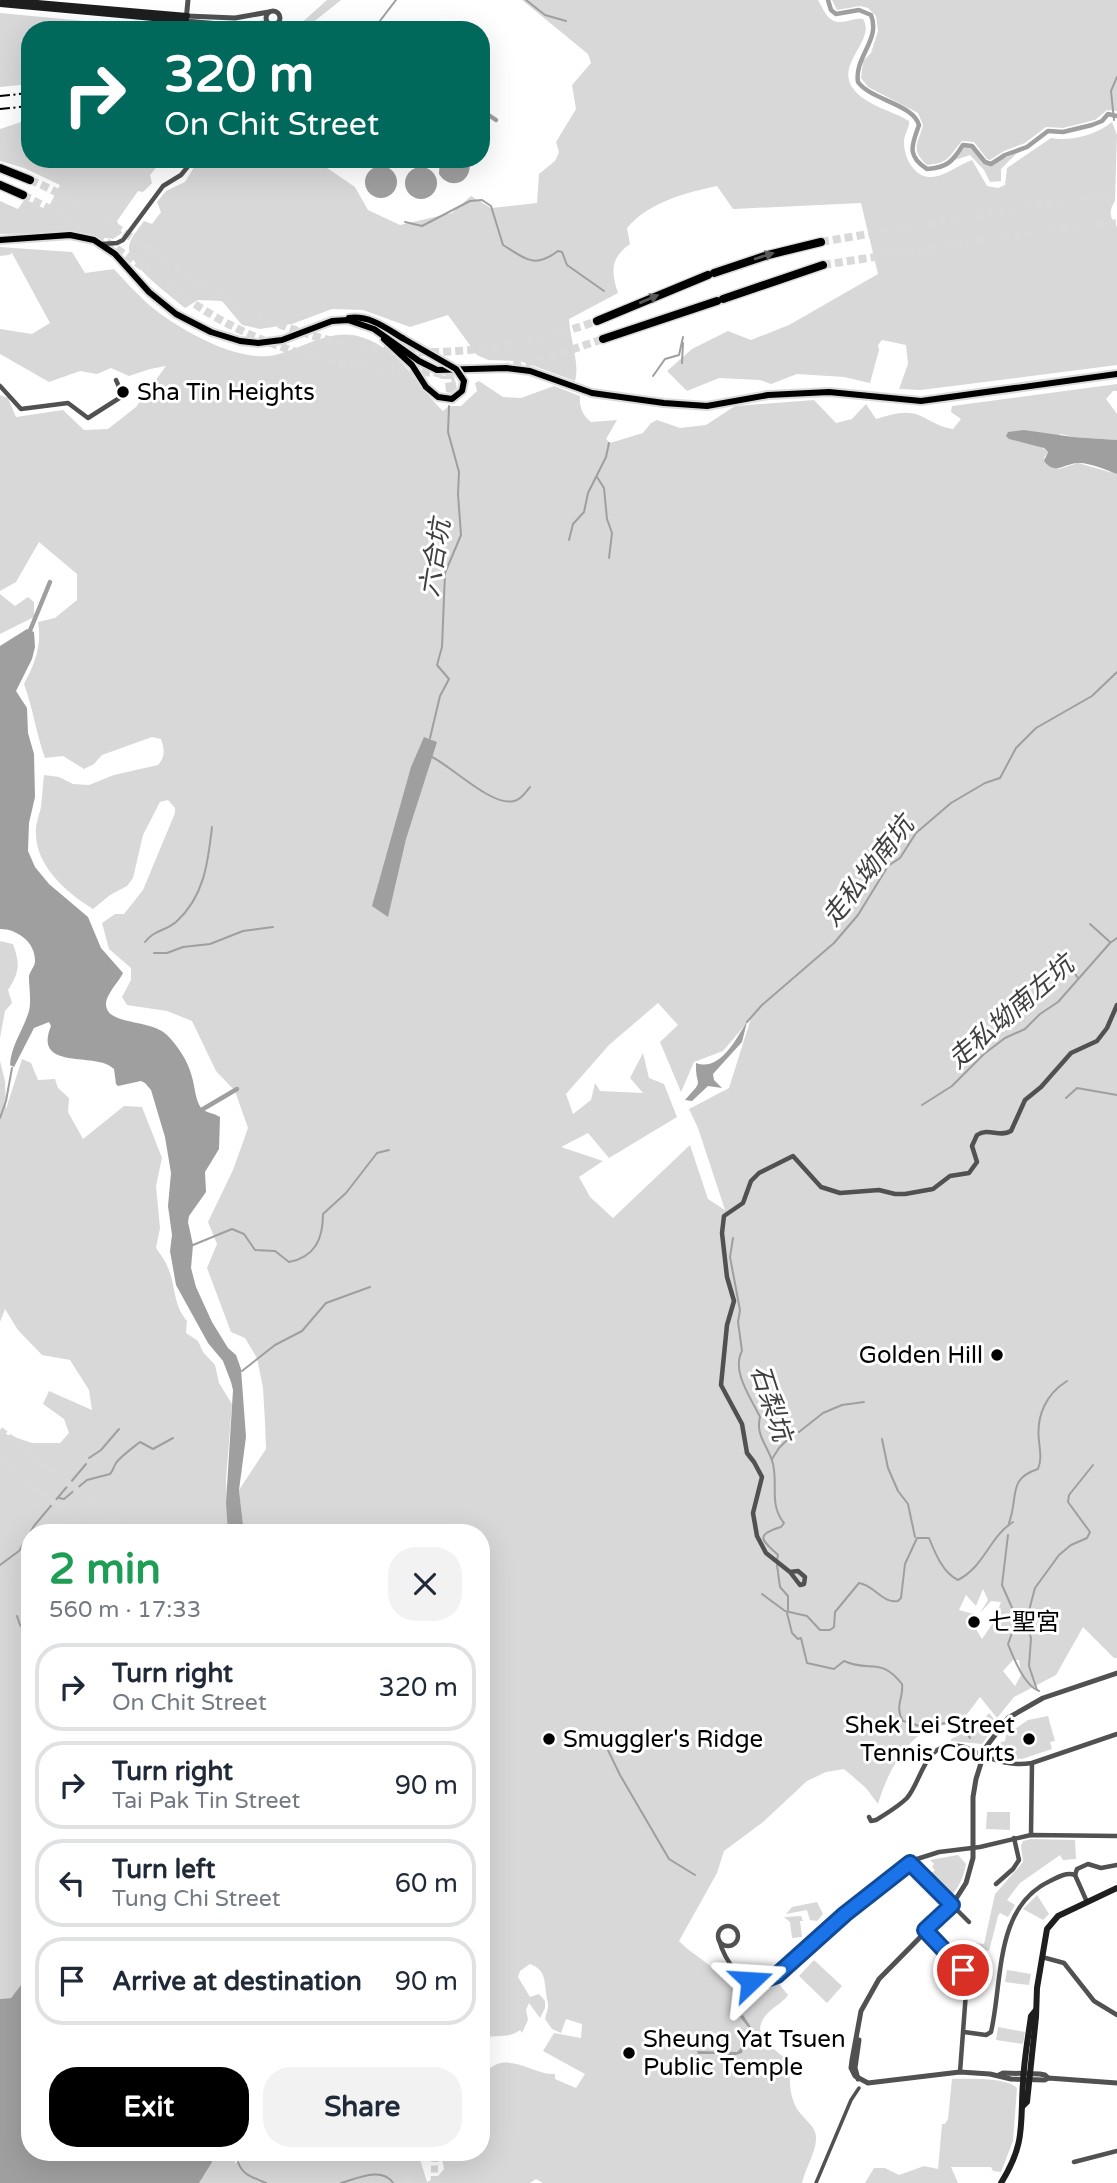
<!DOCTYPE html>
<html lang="en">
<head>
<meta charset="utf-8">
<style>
	:root { --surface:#fff; --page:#f2f2f3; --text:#1f2937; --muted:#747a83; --line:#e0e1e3; --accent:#000 }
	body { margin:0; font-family:"Varela Round","Noto Sans TC",sans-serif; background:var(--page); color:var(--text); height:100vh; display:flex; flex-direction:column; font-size:26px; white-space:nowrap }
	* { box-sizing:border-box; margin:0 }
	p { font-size:23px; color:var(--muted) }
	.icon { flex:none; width:38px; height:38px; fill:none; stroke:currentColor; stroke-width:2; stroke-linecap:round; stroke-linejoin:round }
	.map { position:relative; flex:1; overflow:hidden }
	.side { position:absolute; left:21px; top:1524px; width:469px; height:637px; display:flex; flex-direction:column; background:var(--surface); border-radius:28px; box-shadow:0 7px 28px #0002 }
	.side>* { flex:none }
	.guide { position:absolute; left:21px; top:21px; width:469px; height:147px; border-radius:28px; box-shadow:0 7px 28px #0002; background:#00695c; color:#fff; overflow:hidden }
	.pin { position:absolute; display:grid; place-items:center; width:60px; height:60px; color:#fff; margin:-30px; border:4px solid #fff; border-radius:50%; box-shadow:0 2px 7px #0007 }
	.me { position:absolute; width:77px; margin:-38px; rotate:70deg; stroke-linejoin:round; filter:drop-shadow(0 0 5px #0008) }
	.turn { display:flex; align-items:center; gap:24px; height:147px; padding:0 28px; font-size:32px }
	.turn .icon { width:91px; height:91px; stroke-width:2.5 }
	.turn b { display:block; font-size:49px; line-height:60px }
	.round { display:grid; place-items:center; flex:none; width:74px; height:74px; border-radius:28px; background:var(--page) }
	.headline { display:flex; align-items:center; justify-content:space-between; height:119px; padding:0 28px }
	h1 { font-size:42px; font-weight:800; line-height:52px; color:#1e9e55 }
	.primary-button { display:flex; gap:14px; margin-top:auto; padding:14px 28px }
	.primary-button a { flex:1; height:80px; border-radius:28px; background:var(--accent); color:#fff; font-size:28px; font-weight:800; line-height:80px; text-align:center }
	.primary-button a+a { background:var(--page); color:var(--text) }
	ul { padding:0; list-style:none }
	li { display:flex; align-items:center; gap:21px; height:88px; margin:0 14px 10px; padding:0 14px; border:4px solid var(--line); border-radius:28px }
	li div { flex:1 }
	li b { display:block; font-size:26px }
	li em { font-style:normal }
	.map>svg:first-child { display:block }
</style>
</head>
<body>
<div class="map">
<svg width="1117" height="2183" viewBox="0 0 1117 2183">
	<rect width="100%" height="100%" fill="#fff"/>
	<!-- green -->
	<g fill="#d8d8d8" fill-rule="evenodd">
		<polygon points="327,0 341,0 306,28 290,30 286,25 293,21 298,26"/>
		<path d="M522 0H818C825 12 829 26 847 21 853 20 856 18 863 19 877 41 832 65 855 91 868 106 893 111 909 121 910 128 904 134 904 142 904 151 907 161 913 168 931 190 954 166 972 160L987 186 998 188 1005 185 1007 168 1051 138C1071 142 1098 134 1112 122L1117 135 1115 201C1108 211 1110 218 1117 227V365L921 390 899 389 908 364 906 345 882 340 878 345 879 350 870 383 844 377 797 374 771 384 760 380 719 378 687 391 667 371 692 349 728 331 751 340 789 325 878 274 861 203 733 209 717 186C685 193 649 202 627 228L630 244C610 258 611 272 618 293L569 319C570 338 580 365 575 381L520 361 488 360 477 355 448 315 410 327 363 310 332 309 292 324 260 329 242 325 222 301 198 300 185 308C171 296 126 264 129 246 130 238 139 228 144 221L152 224 161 212 157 202 166 191 185 182 199 159H314L355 187 368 210 400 225 452 213 471 196 491 208 537 203 539 174 555 161 559 152 556 142 576 109 572 85 591 63 588 54Z"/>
		<path d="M832 0H1117V111L1107 110 1095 120 1063 128 1046 127 1025 143 1004 151 990 160 987 159 974 142 962 141C948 157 950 163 927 165 909 149 919 142 923 125L918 113 868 87 861 78 863 61 871 53 878 31 876 16 868 8 860 6 837 10Z"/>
		<polygon points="0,13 180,30 30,30 30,84 0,87"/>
		<polygon points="30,119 30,159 166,159 163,166 159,164 150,175 152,183 143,192 138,191 117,221 122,233 113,239 71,233 0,234 0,201 18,209 25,199 47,210 60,185 24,168 0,161 0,129"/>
		<polygon points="965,147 972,148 983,163 988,165 1017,153 1001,169 1001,181 990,182 984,170 970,155 955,160"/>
		<path d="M0 247 72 252 85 273 114 269C125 281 136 293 148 304 176 328 241 366 279 354 306 346 333 328 361 337 404 351 414 383 443 411L449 406H461L477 391 475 383 479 381 503 397 521 398 554 386 580 396C579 407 583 416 591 422L617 420 606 439 610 443 643 433 651 423 657 420 680 428 706 425 735 406 814 400 836 423 852 419 866 404 876 419C891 415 906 409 921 416 931 421 942 428 953 429L961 419 951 412 952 406 1117 384V391H1113L1106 399 1117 414V440L1073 437 1061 434 1039 445 1048 452 1044 458 1059 469 1078 463 1117 474V1658H1114L1083 1627 1056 1675 1014 1697 997 1718 980 1697 961 1722C952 1724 942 1725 933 1728 904 1738 886 1777 878 1804L866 1788 844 1769 826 1772 807 1781 763 1822 724 1851 717 1873 679 1941C692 1955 710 1962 721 1977L732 1978 749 1992 766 1990 779 1984 788 1995C784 2001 777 2005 771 2010 744 2034 774 2048 791 2063 789 2078 789 2093 796 2107 802 2119 818 2126 816 2140 815 2154 805 2169 802 2183H543L536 2179 530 2183H199L211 2156 209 2152 236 2153 235 2163 247 2159 270 2161 278 2153 397 2152 403 2158 418 2153 427 2182 437 2177 444 2169 441 2153 481 2152V2073C487 2070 495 2064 501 2063 520 2060 538 2075 555 2074V2079L576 2088 585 2074 543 2051 554 2033 581 2038 582 2024 566 2019 561 2033 552 2029 545 2019C550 2001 548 2009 546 1992 544 1978 545 1970 530 1964L520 1971 518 1977 530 1997 539 1994 545 2001V2008L540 2018 529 2003 526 2010 528 2020 522 2033 520 2030C509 2039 495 2034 481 2039V1533H244L239 1490 266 1449 265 1422 263 1388 257 1358 245 1338 231 1332 207 1268 217 1244 208 1222 233 1170 248 1128 235 1091 216 1071 192 1021 167 1011 127 1005 122 997 131 980V968L109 949 102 923 115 914H124L143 890 175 813V808L168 800 160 802 143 835 133 878 127 886 110 895 93 909C67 893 36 866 36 834 35 825 39 816 41 807 42 796 43 785 44 775L59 777 73 784 89 785 114 775 158 765C165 757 165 750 161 739L152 737 102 755 94 764 84 769 63 756 45 758C36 733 33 708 24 684 35 663 42 646 38 622L55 618 77 600V574L39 542 16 582 0 591V395L8 398 16 417 63 410 84 430 108 429 136 407 166 366 150 369 129 376 111 368 97 374 80 371 49 382 0 354V329L32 334 50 323 12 253 9 255 0 256ZM658 1003 678 1025 660 1042 681 1092 694 1062 723 1051 751 1018 729 1088 689 1109 698 1128 725 1210 708 1199 690 1145 613 1218 590 1197 579 1177 603 1161 561 1147 588 1133 609 1158 677 1117 664 1084 649 1078 643 1053 630 1078 643 1093 600 1091 595 1083 591 1100 573 1114 566 1094 609 1045ZM983 1589 988 1600 980 1613 991 1601 1001 1602 993 1623 982 1639 977 1631 974 1614 959 1610 966 1595 976 1606ZM1013 1660H1019L1021 1675 1015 1686 1003 1671Z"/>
		<polygon points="432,375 454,376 457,388 451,393 446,392 445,383 452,382 451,379 442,379"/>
		<polygon points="0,594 15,606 28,597 34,602 34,617 0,634"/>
		<path d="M0 941 13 944C20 964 20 971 8 990L12 1003 5 1011 0 1038Z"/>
		<path d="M22 1059 31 1063 38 1080 55 1079 58 1088 69 1098 68 1112 83 1139 124 1106 142 1107 162 1158 156 1186 160 1228 156 1248C160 1254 166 1261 168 1268 176 1286 173 1305 187 1321L186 1333 198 1341 203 1352 215 1365 219 1383 232 1404 226 1480 228 1533H30V1988L21 1985 11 1998 0 1999V1432L32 1443H60L69 1433 64 1419 43 1404 49 1391 92 1410 89 1390 70 1360 42 1355 18 1330 5 1309 0 1322V1061L5 1081 6 1109Z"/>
		<polygon points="989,1713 997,1723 982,1744 951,1741 951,1739 979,1726"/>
		<polygon points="1048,1716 1055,1741 1050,1742 1052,1749 1022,1759 999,1757 996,1744 1005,1741 1006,1735 1028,1720"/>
		<polygon points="987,1812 1010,1812 1010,1830 986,1829"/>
		<polygon points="1031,1839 1075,1840 1076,1859 1063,1860 1060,1855 1020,1883 1007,1900 1015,1905 1008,1917 1000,1913 998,1916 989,1951 977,1948 975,1963 972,1963 974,1943 984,1944 995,1894 1023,1862 1021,1846 1023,1841"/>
		<path d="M958 1855 966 1864C964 1875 960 1885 953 1894H948L929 1875 935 1870 932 1867 934 1864 930 1860Z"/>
		<polygon points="1037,1895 1049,1914 1043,1920 1023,1909"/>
		<polygon points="817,1902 823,1914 817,1921 810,1920 807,1910 786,1914 792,1907"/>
		<polygon points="801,1916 803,1921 800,1921 802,1937 792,1938 790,1922 784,1917"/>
		<polygon points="814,1960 842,1986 827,2003 799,1976"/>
		<polygon points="1007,1970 1031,1974 1029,1985 1005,1982"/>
		<polygon points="998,2027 1025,2032 1023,2044 996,2040"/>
		<path d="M952 2079C968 2079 1005 2077 1017 2088L1013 2141 1001 2172 993 2171 991 2167H951L958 2183H865L874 2168H885L899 2175 924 2166 938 2169 942 2124H945L948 2119Z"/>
	</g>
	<!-- water -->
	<g fill="#9f9f9f">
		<path d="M440 159H468C476 180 451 193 439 174Z"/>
		<circle cx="381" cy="182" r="16"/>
		<circle cx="421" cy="183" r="16"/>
		<path d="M1024 430 1073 437 1117 440V474C1106 470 1091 463 1079 463 1064 463 1056 476 1044 461L1048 452 1044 448 1009 439 1006 436 1008 432Z"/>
		<path d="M27 629 34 632 35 647 32 659 16 691 27 708 28 733 34 754 35 797 29 823 28 851 35 867 49 884 88 917 101 948 123 973C118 984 100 999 108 1011 116 1024 153 1021 167 1035 178 1046 188 1061 192 1077 195 1087 195 1099 201 1108 206 1113 214 1113 220 1117L219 1149 205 1172 206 1192 189 1216 188 1222 193 1245 191 1268 196 1287 212 1322 228 1348 236 1355 241 1369 246 1437 239 1490 244 1533H228L226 1503 233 1390 231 1382 223 1361 208 1343 176 1285 170 1251 172 1235 168 1206 171 1173 165 1137 151 1090 145 1083 141 1081 118 1086 116 1084 114 1069C98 1051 32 1072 51 1026L49 1022 34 1028 14 1067 10 1065C11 1046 22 1032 28 1014 32 1005 29 987 29 977 29 972 34 968 35 962 36 943 18 929 0 929V646Z"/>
		<polygon points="424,737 437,742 406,839 388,917 372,906 411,767"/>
		<path d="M747 1022 742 1042 713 1074 714 1080 722 1088 708 1086 692 1101 685 1100C706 1077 695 1089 696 1063 721 1072 736 1038 747 1022Z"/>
		<polygon points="21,1985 30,1988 30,2152 209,2153 212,2162 199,2183 0,2183 0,1999 11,1998"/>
		<polygon points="743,2015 757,2036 763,2034 764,2037 744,2042 742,2053 730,2057 716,2054 698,2054 697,2051 737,2052 740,2049 741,2039 756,2037 740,2017"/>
	</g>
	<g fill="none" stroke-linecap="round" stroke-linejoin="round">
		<!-- stream -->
		<g stroke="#9f9f9f" stroke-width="2">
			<polyline points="526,0 545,15 566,21"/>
			<polyline points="373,30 396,0"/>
			<polyline points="1114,120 1111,91 1117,77"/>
			<path d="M405 222 422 226 470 201 482 200 491 206 503 245C526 259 534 269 558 251L562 252 567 265 604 291"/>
			<polyline points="682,363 683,343"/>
			<polyline points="653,376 665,359 679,355 683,337"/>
			<polyline points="597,477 604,488 607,519 612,533 609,558"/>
			<polyline points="569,540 573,524 584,512 588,493 606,457 609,443"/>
			<polyline points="430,738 440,696 449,679 437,665 442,647 445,573 461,535 458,494 459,472 448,432 449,406"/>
			<path d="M432 757C451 766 492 807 514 801 521 800 526 792 530 787"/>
			<polyline points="1090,924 1110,942"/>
			<path d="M145 942C154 930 165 931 176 922 204 897 208 863 212 827"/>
			<polyline points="154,953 167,953 183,947 210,944 243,931 273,927"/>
			<polyline points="1067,963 1078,978"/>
			<polyline points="747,1022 762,1005 834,943 858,915 888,866 900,858 916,833 951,803 985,783 1000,778 1016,748 1036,728 1092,696 1117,672"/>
			<polyline points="1066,1098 1077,1088 1117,1095"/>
			<polyline points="922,1105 952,1086 984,1054 1005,1038 1025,1029 1040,1014 1058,1002 1110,943 1117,938"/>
			<polyline points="0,1118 6,1101 12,1068"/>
			<path d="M733 1238 730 1257 740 1310 738 1322 742 1351C731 1371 751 1398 760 1417 755 1436 769 1447 773 1464 778 1485 769 1505 784 1523L781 1527C754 1535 762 1540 778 1555L777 1560"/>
			<path d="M193 1245 232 1229 244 1234 255 1250 275 1251 289 1262C315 1257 323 1239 323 1214L346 1193 377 1153 389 1150"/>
			<polyline points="242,1371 275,1345 302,1331 326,1303 370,1287"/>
			<polyline points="882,1439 888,1468 898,1491 908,1504 915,1537"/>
			<polyline points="89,1458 101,1450 119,1429"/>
			<polyline points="772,1459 779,1448 795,1432 799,1432 823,1413 842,1405 864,1402"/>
			<path d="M59 1498 64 1499 87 1480 110 1474C113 1471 114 1466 116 1463 120 1457 135 1446 140 1442L153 1449 173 1438"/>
			<path d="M1009 1523C1019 1496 1007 1479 1038 1469 1042 1459 1040 1451 1039 1441 1036 1416 1046 1394 1067 1381"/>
			<polyline points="330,1533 334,1527"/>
			<path d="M1008 1535 1002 1585 1017 1619 1008 1644C1014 1659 1024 1685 1039 1691"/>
			<polyline points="0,1565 19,1551 34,1526 86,1464"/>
			<polyline points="777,1565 780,1587 788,1596 788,1610"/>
			<path d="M762 1594 785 1611 807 1616 820 1630H830L834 1627 835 1612 859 1583C874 1585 883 1604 898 1601L901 1598 905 1564 917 1538H929C935 1553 943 1573 958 1580 985 1566 989 1537 1013 1522"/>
			<path d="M787 1613 792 1633 798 1639 801 1638 807 1663 834 1669 844 1661C870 1673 880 1656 902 1684 904 1697 894 1707 903 1721 909 1722 914 1725 920 1726 942 1727 957 1713 970 1738"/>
			<polyline points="17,1616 20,1625 30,1634"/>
			<polyline points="26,1673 30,1671"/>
			<polyline points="1037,1690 1029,1666 1031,1638 1026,1622 1035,1588 1059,1555 1071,1545 1087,1538 1090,1532 1068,1502 1069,1495 1093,1465"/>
			<polyline points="605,1744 620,1775 669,1859 695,1875"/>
			<path d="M238 2162C243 2176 253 2177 266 2183"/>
			<path d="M341 2183C356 2179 382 2166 393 2183"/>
		</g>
		<!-- canal -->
		<g stroke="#9f9f9f" stroke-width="4.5">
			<path d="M828 0 831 10 836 14 859 10 871 15C881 40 854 57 858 82 871 100 913 104 919 125 913 143 905 155 927 169 947 168 953 161 963 145L972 146 985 162 991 164 1005 155 1027 147 1048 131 1063 132 1092 125 1102 121 1108 114 1117 116"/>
			<polyline points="481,110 496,120"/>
			<polyline points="29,633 50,582"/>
			<polyline points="198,1112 237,1089"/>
		</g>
		<!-- trunk-tunnel -->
		<g stroke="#d9d9d9" stroke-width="7" stroke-dasharray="7 3.5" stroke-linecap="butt">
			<polyline points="0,1430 132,1533"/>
			<polyline points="0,1461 93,1533"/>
			<polyline points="409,2183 409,2152"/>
			<polyline points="434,2183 435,2152"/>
		</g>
		<!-- motorway-tunnel -->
		<g stroke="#d9d9d9" stroke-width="8" stroke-dasharray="8 4" stroke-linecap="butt">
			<path d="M30 180C94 206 147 251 205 287 330 364 461 369 597 321"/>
			<path d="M23 195C56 212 89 230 120 251 151 272 180 296 212 315 289 360 377 376 465 372"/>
			<polyline points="821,242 1044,204 1117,196"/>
			<polyline points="823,265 1049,230 1117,223"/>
			<polyline points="502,368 550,357 603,339"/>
		</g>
		<defs>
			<g id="primary">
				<polyline points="0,240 70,235 94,240 115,254 149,292 176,314 211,332 240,341 258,343 282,340 332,321 348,320 374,329 419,361 437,370 506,368 530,371 592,393 664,403 707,406 768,395 829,392 921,401 1117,374"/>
				<path d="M349 318C370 315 387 329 404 339"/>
				<polyline points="384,339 412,365 426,387"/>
			</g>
			<g id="motorway">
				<polyline points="0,168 30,180"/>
				<polyline points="0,185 23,195"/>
				<polyline points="714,273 768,255 821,242"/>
				<polyline points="723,299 823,265"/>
				<polyline points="597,321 708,275"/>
				<polyline points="603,339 717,301"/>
			</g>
		</defs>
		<!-- primary casing -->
		<use href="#primary" stroke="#dbdbdb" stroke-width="10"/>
		<!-- motorway casing -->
		<use href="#motorway" stroke="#dbdbdb" stroke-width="11"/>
		<!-- pedestrian -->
		<polyline stroke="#515151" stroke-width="3.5" points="816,2183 851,2100 859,2088"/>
		<!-- minor -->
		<g stroke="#515151" stroke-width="4.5">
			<polyline points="277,23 284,30"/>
			<polyline points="102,244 117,243 123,240 163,186 181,175 194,159"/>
			<polyline points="116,380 120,389"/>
			<polyline points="0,386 21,409 68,403 88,418 121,397"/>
			<path d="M790 1572 798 1571 805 1577 804 1584 800 1585 790 1572 766 1553 757 1536 753 1513 762 1477 754 1462 747 1453 742 1424 721 1385 727 1325 734 1301 727 1277 722 1233 724 1216 743 1203 751 1181 759 1173 793 1156 821 1187 840 1193 879 1190 895 1194H905L933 1189 950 1176 969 1173 977 1162 972 1146 977 1135C989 1127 999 1138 1011 1131L1025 1100 1041 1087 1071 1053 1097 1041 1107 1028 1117 1005"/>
			<path d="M869 1817 871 1821 876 1820C887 1813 898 1807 907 1798 923 1779 924 1740 960 1746 967 1747 974 1751 980 1754 998 1762 1012 1766 1032 1763L1117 1734"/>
			<polyline points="1031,1835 1032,1763"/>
			<polyline points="910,1863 969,1922"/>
			<polyline points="1075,1875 1077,1869 1088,1864 1101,1868 1117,1865"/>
			<polyline points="1075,1875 1087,1902"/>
			<polyline points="996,1884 1013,1869 1019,1860 1014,1838"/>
			<circle cx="728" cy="1936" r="10"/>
			<polyline points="926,1931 959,1964 967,1979 960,2072"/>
			<path d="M719 1940C724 1958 742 1988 763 1986L855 1905 917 1859 939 1852 980 1847 1031 1835 1117 1836"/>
			<polyline points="1042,1957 1064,1963 1094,2001 1117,2015"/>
			<polyline points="744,1979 755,1981 773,1977"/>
			<path d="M964 2032 986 2035 991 2032C1003 1981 994 1907 1050 1881 1058 1877 1066 1872 1075 1875"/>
			<polyline points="1074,2162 1117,2151"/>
		</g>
		<!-- tertiary -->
		<g stroke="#515151" stroke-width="5">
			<polyline points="188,0 186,21 230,25 268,23"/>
			<circle cx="273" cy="18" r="7"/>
			<polyline points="187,16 235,18 269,12"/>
			<polyline points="1117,1673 1043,1698 1008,1718 986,1747 976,1779 973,1797 973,1858 966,1883 952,1905 879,1979 861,2011 852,2060 851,2068 855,2076 868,2083 960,2072 990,2074 1011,2079 1045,2080 1048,2078 1117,2083"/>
			<polyline points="999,2075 1003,2073 1040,2074 1045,2075 1048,2078"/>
			<polyline points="858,2079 855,2068 859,2040"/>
		</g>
		<!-- secondary -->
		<g stroke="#1e1e1e" stroke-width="6">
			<polyline points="3,0 187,16"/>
			<polyline points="0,4 186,21"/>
			<polyline points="1023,2106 1027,2102 1036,2017 1037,1988 1047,1929 1058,1916 1117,1888"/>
			<path d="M1001 2183C1026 2143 1020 2125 1023 2082 1024 2060 1028 2038 1031 2016L1035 2011"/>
		</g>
		<!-- primary -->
		<use href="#primary" stroke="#000" stroke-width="6"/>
		<!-- motorway -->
		<use href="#motorway" stroke="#000" stroke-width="8"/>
		<!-- rail -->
		<g stroke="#000" stroke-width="2" stroke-dasharray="10 3.5 2 3.5" stroke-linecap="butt">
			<polyline points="0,96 30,93"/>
			<polyline points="0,109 30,106"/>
		</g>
		<defs>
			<polyline id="primary-bridge" points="404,339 456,369 464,381 462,391 452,399 438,397 426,387"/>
		</defs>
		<!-- primary-bridge casing -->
		<use href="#primary-bridge" stroke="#dbdbdb" stroke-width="10" stroke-linecap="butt"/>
		<!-- primary-bridge -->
		<use href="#primary-bridge" stroke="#000" stroke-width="6"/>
	</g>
	<!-- one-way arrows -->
	<defs><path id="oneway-solid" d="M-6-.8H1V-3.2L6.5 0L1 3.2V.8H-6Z" transform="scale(1.75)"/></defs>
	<g fill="#595959">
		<use href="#oneway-solid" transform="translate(764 256) rotate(-18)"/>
		<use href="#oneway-solid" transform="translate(649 299) rotate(-23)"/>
	</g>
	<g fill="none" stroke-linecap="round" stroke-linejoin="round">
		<defs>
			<polyline id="route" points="751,1981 764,1980 777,1975 845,1914 910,1863 952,1905 925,1930 963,1970"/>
		</defs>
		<!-- route casing -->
		<use href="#route" stroke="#114b97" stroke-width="18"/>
		<!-- route -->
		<use href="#route" stroke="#1a73e8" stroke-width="12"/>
	</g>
	<!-- markers -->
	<g fill="#000" stroke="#fff" stroke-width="2.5">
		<circle cx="123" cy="392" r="7"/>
		<circle cx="997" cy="1355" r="7"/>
		<circle cx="974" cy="1622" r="7"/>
		<circle cx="549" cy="1739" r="7"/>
		<circle cx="1029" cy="1739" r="7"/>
		<circle cx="629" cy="2053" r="7"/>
	</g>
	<g text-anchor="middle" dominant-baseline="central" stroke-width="6" stroke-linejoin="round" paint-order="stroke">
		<!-- poi labels -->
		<g font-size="24" fill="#000" stroke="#fff" text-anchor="start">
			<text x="137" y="392">Sha Tin Heights</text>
			<text x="983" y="1355" text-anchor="end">Golden Hill</text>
			<text x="988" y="1622">七聖宮</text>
			<text x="1015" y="1725" text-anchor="end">Shek Lei Street<tspan x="1015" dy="28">Tennis Courts</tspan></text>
			<text x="563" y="1739">Smuggler's Ridge</text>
			<text x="643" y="2039">Sheung Yat Tsuen<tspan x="643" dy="28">Public Temple</tspan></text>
		</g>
		<!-- water labels -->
		<g font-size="26" font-style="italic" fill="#404040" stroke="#fff">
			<text transform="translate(435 558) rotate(-81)">六合坑</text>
			<text transform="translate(868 871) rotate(-52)">走私坳南坑</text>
			<text transform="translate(1011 1012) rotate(-41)">走私坳南左坑</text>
			<text transform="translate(771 1403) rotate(72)">石梨坑</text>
		</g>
	</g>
</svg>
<div class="pin" style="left:963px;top:1970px;background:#d93025"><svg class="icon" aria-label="arrive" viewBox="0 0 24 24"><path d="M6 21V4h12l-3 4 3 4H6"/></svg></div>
<svg class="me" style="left:751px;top:1981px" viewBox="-20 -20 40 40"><path d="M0-17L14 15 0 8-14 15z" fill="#1a73e8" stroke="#fff" stroke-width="4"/></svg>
<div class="guide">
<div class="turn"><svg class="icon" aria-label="right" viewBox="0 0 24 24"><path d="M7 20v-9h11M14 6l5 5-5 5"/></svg><div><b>320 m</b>On Chit Street</div></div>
</div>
<section class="side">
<div class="headline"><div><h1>2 min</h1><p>560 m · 17:33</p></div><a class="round"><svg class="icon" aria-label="close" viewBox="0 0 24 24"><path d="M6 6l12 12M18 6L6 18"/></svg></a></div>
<ul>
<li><svg class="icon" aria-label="right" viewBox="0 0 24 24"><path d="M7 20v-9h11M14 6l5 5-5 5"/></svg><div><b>Turn right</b><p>On Chit Street</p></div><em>320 m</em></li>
<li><svg class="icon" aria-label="right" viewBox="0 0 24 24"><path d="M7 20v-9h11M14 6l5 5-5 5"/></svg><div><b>Turn right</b><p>Tai Pak Tin Street</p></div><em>90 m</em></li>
<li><svg class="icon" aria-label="left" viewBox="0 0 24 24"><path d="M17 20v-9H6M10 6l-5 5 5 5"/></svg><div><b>Turn left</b><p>Tung Chi Street</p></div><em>60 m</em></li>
<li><svg class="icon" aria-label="arrive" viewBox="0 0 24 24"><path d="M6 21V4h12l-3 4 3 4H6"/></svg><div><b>Arrive at destination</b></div><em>90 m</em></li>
</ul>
<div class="primary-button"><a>Exit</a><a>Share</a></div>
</section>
</div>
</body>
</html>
